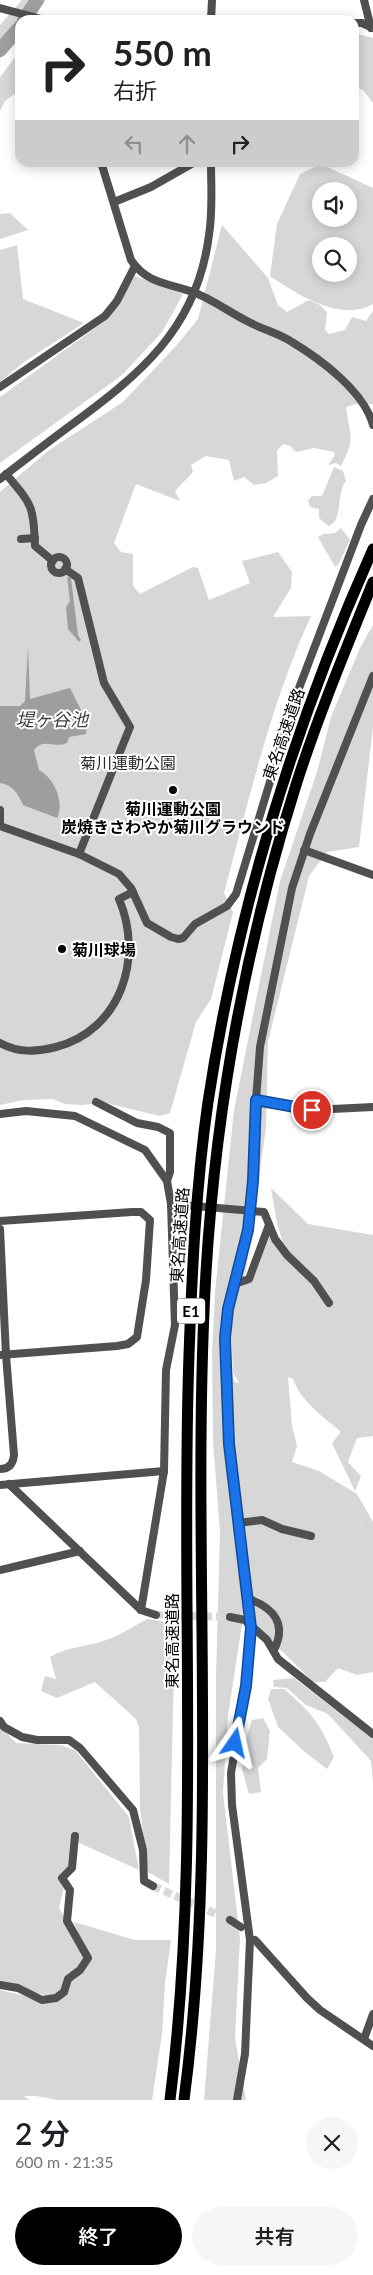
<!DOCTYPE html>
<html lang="ja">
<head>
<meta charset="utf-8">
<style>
	:root { --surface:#fff; --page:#f6f6f6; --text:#202124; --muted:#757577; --accent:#000 }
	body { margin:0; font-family:Lato,"Noto Sans JP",sans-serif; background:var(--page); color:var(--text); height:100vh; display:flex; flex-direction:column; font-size:19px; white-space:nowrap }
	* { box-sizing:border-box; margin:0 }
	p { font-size:16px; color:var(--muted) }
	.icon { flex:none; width:28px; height:28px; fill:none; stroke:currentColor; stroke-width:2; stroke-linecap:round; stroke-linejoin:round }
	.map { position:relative; height:2100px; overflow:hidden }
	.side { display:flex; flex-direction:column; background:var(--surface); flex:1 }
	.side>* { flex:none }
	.guide { position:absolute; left:15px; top:15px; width:344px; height:152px; border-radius:15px; box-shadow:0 2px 12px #0003; background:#fff; color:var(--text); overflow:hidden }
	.buttons { position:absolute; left:312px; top:182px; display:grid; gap:10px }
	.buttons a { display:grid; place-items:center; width:45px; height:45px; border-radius:50%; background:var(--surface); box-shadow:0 2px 12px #0003; font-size:25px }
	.pin { position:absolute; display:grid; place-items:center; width:42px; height:42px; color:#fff; margin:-21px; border:2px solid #fff; border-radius:50%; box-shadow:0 1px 5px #0007 }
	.me { position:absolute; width:55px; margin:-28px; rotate:11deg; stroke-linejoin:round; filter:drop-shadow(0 0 4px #0008) }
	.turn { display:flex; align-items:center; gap:18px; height:105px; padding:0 15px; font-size:22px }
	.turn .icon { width:65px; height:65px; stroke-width:2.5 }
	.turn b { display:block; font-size:35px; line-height:42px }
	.lanes { display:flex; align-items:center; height:48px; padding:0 15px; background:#0003; justify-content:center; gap:25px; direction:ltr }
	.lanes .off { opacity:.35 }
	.round { display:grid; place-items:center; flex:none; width:52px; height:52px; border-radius:26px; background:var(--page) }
	.summary { display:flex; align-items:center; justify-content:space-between; height:85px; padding:0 15px }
	h1 { font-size:30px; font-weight:600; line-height:38px }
	.primary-button { display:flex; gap:10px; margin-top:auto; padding:10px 15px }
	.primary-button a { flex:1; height:58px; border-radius:30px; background:var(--accent); color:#fff; font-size:20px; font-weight:600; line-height:58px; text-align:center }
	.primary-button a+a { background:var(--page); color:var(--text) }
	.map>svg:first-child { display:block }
</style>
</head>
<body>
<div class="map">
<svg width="373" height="2100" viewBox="0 0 373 2100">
	<rect width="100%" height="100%" fill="#fff"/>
	<!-- green -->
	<g fill="#d7d7d7" fill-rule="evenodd">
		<polygon points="22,0 46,0 31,20 20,20 20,34 0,59 0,25"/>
		<polygon points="354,33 373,38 373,103 363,90 354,86"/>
		<polygon points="20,51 20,90 5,101 0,111 0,77"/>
		<path d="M321 164 373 188V304C341 323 297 294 270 276L277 224 300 174ZM321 191H349V219H321ZM321 246H349V274H321Z"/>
		<polygon points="10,213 28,230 0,239 0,214"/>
		<path d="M222 225 268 278 278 305 287 312 309 300 320 305 327 312 325 330 329 334 345 330 352 317 366 321 373 311V404L360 403 346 407C350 437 356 437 341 466L336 463 328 465 335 455 334 452 314 448 296 452 290 446 283 444 277 451 278 476 266 483 254 485 244 477 234 481 229 460 206 456 191 465 193 472 175 491 180 501 136 484 114 543 121 552 133 554V586L140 594 193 567 198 568 209 600 250 583 242 561 278 552 292 572 291 588 273 617 311 616C270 705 249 800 224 893L233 912 211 999 196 1022 170 1113 160 1116 106 1103 81 1105 65 1104 52 1099 23 1100 0 1105V492L48 451 123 402 176 346 198 319Z"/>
		<polygon points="17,245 23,299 84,323 24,362 0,382 0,250"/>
		<polygon points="135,276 183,294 162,332 122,375 0,463 0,397 109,318"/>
		<path d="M334 467 343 471 346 481C335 495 344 521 328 526L319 518V509L310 507 308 500 312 496H321L323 494Z"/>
		<polygon points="341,528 350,540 338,565 335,567 318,537 323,534 335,533"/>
		<path d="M373 625V727L359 847 327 852 309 876 268 1042 266 1128 246 1271 239 1288 249 1279 266 1231 286 1254 277 1223 271 1188 308 1224 373 1235V1436L357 1438 348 1462 361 1476 355 1491 332 1443 341 1432C324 1417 301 1402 293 1379L288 1377 292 1426 297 1446 292 1462 319 1471 357 1494 373 1522V1672L357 1675 338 1668 325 1682H313L283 1652 242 1624 228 1716 223 1793 240 1938 235 2038 246 2100H204L216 1950V1677L220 1532 213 1441 212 1352 215 1292 234 1110 280 881 317 772 331 717 360 648ZM237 1293 231 1325 233 1373 239 1383 235 1382 226 1356Z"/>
		<path d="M147 1619 175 1623 169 1884 148 1872 140 1808 139 1727 136 1719 95 1682 57 1698 41 1691 45 1676 56 1679 50 1657C68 1646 89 1647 109 1639 122 1634 134 1626 147 1619Z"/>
		<polygon points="294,1678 373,1739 373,1783 371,1761 328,1714 306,1705 287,1688 274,1687 273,1680"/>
		<path d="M271 1689H284C312 1713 320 1723 334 1757L327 1769 305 1752 278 1727 268 1699Z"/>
		<polygon points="263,1718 270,1731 267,1759 258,1768 261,1792 249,1794 242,1769 247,1736 252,1720"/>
		<polygon points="0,1726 16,1743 60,1745 75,1750 129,1817 139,1870 75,1841 59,1908 86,1955 74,1922 135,1940 171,1940 165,1983 162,2034 152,2100 57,2100 36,2096 24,2096 29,2100 0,2100 0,1990 42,2000 48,1996 18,1988 0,1986"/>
	</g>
	<!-- water -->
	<g fill="#9e9e9e">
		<polygon points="67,577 71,578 78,635 81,640 79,642 68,629 66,607 70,601"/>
		<path d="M28 646 30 699 70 688 87 722 86 734 69 737 67 743C55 749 43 737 34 750L39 770C54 778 65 802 57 818L23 805C18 794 13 785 0 783V706H20L25 701Z"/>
	</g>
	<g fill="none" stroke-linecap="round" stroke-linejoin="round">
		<!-- river -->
		<g stroke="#9e9e9e" stroke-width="14">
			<polyline points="24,20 37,0"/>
			<polyline points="0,50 20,27"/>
		</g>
		<!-- minor-tunnel -->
		<g stroke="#d9d9d9" stroke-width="8" stroke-dasharray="8 4" stroke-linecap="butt">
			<polyline points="311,1536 338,1534 367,1522"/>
			<polyline points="156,1615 230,1617"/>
			<polyline points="153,1886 230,1920"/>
		</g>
		<!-- minor -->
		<g stroke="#505050" stroke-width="8">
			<polyline points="364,0 371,28"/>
			<polyline points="0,8 45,20"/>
			<polyline points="211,20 212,0"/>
			<polyline points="354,23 362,23 373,28"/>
			<path d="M101 162 131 260C147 284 168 283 193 292 212 299 229 312 247 321 261 329 278 333 292 342 320 359 364 391 373 425"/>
			<polyline points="114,202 151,187 195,162"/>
			<polyline points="0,387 105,316 117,301 135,266"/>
			<path d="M6 474C33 506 33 505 35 546L53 561"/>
			<path d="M0 479C22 462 44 445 67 428 139 375 197 330 209 235 213 211 211 186 211 162"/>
			<polyline points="21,539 35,538"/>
			<circle cx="59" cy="565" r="8"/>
			<polyline points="65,569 78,578 104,683 130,727 79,854"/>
			<polyline points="0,810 0,824"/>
			<polyline points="0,826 79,854 119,874 131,888 147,923 171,937 178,939 183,938 195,924 227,906 236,894 296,696 361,525 373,499"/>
			<polyline points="304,850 373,875"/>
			<path d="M0 1043C18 1053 36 1052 56 1047 121 1030 144 958 119 899L133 892"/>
			<polyline points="256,1100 312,1110 373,1107"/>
			<polyline points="96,1102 137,1123 158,1127 170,1133 170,1172 167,1181"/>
			<polyline points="0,1114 26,1111 75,1116 145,1150 167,1181 171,1204 175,1325 166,1370 164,1471 141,1610"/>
			<polyline points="171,1204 264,1212 275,1239 287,1255 314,1281 329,1303"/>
			<polyline points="0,1221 132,1212 141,1212 150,1220 146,1280 137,1337 128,1344 117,1346 0,1355"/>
			<path d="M0 1229 6 1355 14 1455C13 1464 9 1469 0 1469"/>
			<polyline points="235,1284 249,1279 269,1225"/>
			<polyline points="9,1484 141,1610 156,1615"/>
			<polyline points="0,1485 164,1471"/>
			<polyline points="238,1523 262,1520 282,1529 311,1536"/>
			<polyline points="0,1570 80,1551"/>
			<path d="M249 1599C274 1608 287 1624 274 1650"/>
			<polyline points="230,1617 245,1620 267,1640 278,1659 373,1734"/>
			<polyline points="0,1721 4,1727 22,1737 37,1740 69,1740 80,1748 133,1810 143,1850 144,1881 153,1886"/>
			<polyline points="230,1920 241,1927"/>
			<polyline points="255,1940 307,1998 320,2010 373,2046"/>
			<polyline points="0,1985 18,1988 42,2000 56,1998 64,1992 68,1979 80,1970 88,1958 67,1921 70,1890 62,1878 72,1868 75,1836"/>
			<polyline points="364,2039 373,2014"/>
			<polyline points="237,2100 245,2054 250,1940 232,1805 231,1773 246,1686 251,1628 227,1416 225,1338 228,1309 248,1230 253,1181 256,1100 260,1047 292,888 310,834 373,676"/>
		</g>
		<!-- highway -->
		<g stroke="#000" stroke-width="11">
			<path d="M170 2100C201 1853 180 1603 189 1355 192 1271 196 1185 208 1102 237 911 294 725 373 549"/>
			<path d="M184 2100C220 1826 190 1547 206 1272 216 1106 246 943 296 785 318 716 346 649 373 582"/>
		</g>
	</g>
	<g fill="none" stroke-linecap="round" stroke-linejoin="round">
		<defs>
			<polyline id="route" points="235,1743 246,1686 251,1628 229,1444 225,1338 228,1309 248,1230 253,1181 256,1100 312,1110"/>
		</defs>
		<!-- route casing -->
		<use href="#route" stroke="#114b97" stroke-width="12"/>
		<!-- route -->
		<use href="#route" stroke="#1a73e8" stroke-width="9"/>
	</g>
	<!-- markers -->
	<g fill="#000" stroke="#fff" stroke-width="2">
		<circle cx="173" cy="790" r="5"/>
		<circle cx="62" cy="949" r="5"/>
	</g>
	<g text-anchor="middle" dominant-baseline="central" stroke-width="4" stroke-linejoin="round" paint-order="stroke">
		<!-- shield labels -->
		<rect fill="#fff" stroke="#4c4c4c" stroke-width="1" x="177" y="1298.5" width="28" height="25" rx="4"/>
		<g font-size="15" font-weight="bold" fill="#000">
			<text x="191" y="1311">E1</text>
		</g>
		<!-- street labels -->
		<g font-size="16" fill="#000" stroke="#fff">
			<text transform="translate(283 734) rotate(-71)">東名高速道路</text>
			<text transform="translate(179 1235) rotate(-86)">東名高速道路</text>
			<text transform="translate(171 1641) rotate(-90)">東名高速道路</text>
		</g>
		<!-- park labels -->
		<g font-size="16" fill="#2e2e2e" stroke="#fff">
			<text x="128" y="762">菊川運動公園</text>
		</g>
		<!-- poi labels -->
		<g font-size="16" font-weight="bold" fill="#000" stroke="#fff">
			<text x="173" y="808">菊川運動公園<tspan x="173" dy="18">炭焼きさわやか菊川グラウンド</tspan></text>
			<text x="72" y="949" text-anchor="start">菊川球場</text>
		</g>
		<!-- water labels -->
		<g font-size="18" font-style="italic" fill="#3f3f3f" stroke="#fff">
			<text x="52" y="719">堤ヶ谷池</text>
		</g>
	</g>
</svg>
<div class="buttons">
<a><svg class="icon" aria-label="sound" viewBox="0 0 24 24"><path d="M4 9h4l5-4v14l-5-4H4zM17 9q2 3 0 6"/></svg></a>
<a><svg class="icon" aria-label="search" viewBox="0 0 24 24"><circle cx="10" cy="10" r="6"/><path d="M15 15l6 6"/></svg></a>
</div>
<div class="pin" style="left:312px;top:1110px;background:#d93025"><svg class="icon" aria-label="arrive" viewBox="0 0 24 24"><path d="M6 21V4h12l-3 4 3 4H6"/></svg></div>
<svg class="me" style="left:235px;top:1743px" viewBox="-20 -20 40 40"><path d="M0-17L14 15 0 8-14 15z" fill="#1a73e8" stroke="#fff" stroke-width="4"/></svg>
<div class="guide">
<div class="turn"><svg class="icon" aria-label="right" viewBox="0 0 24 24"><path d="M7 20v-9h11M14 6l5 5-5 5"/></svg><div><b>550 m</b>右折</div></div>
<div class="lanes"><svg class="icon off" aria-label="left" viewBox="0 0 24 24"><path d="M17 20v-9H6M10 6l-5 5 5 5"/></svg><svg class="icon off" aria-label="ahead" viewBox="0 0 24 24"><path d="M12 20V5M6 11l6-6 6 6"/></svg><svg class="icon" aria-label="right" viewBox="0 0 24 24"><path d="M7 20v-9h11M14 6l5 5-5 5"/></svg></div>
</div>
</div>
<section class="side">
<div class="summary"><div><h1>2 分</h1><p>600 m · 21:35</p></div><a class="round"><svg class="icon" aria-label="close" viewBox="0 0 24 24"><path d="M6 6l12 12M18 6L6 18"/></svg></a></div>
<div class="primary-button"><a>終了</a><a>共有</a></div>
</section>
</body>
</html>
